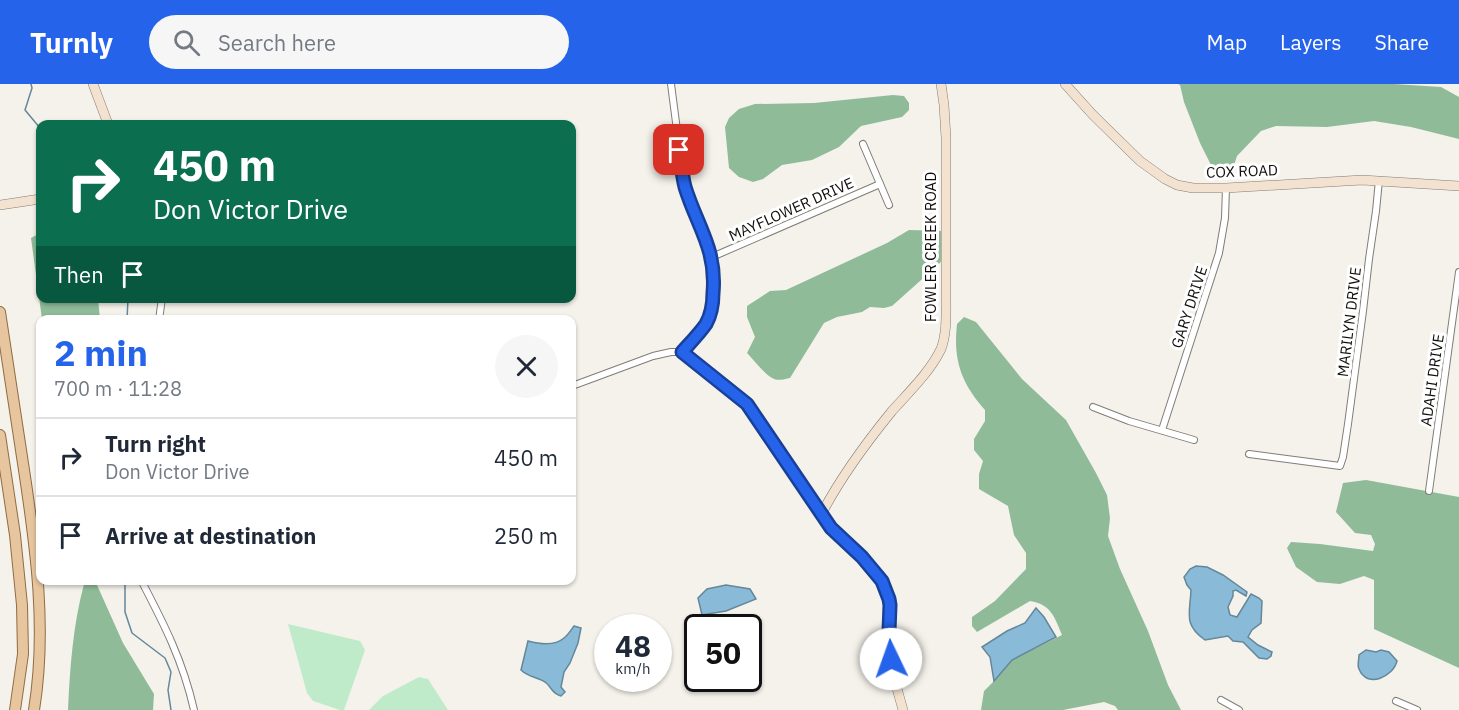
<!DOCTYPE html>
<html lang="en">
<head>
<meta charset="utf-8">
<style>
	:root { --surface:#fff; --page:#f6f6f7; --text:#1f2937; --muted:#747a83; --line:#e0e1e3; --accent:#2563eb }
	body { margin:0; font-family:"IBM Plex Sans",sans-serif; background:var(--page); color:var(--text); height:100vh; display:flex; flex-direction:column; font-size:22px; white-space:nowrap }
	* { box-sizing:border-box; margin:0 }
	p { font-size:20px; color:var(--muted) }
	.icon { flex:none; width:33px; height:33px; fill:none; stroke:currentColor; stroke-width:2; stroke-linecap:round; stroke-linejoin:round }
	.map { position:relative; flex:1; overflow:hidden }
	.details { position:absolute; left:36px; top:231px; width:540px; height:270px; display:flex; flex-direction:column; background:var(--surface); border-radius:12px; box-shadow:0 2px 4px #0004 }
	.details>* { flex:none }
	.guide { position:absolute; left:36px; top:36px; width:540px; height:183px; border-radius:12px; box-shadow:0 2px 4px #0004; background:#0b6e4f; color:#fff; overflow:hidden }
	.speed { position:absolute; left:594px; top:530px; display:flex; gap:12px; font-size:30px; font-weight:700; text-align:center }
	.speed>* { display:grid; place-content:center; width:78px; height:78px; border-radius:50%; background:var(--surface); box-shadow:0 2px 4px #0004; line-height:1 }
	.speed small { font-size:15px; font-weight:400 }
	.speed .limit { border:3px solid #111; border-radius:9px; background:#fff; color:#111 }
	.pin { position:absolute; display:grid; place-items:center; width:51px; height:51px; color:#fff; margin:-26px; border-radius:12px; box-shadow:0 3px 9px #0006 }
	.me { position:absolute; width:66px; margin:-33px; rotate:357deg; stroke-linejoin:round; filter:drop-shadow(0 0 4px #0008) }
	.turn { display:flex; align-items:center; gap:21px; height:126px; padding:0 18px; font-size:27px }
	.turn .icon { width:78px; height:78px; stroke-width:2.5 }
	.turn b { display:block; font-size:42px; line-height:51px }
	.then { display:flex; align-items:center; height:57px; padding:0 18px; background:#0003; gap:12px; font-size:22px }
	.round { display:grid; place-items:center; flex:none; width:63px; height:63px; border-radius:32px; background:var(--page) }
	.summary { display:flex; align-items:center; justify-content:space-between; height:102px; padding:0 18px }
	h1 { font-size:36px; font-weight:700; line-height:45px; color:var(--accent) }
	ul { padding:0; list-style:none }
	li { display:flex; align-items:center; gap:18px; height:78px; padding:0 18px; border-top:2px solid var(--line) }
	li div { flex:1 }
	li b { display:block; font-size:22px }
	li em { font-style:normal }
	header { display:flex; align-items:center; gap:36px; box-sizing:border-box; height:84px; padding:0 30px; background:var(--accent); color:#fff }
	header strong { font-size:28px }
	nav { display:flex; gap:33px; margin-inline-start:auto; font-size:21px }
	.search { width:420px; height:54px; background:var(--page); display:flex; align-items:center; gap:15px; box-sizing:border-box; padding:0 21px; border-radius:33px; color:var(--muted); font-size:22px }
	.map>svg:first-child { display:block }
</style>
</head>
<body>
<header>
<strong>Turnly</strong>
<div class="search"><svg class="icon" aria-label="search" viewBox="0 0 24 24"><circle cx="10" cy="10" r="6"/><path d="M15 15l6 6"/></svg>Search here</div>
<nav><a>Map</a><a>Layers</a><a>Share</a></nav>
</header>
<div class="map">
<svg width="1459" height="626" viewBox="0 0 1459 626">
	<rect width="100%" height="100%" fill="#f5f2eb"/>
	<!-- green -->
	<g fill="#c0ebca">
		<polygon points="288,540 360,557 365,566 344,626 340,626 313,617 307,609"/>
		<polygon points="419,593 428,595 448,626 369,626 383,612"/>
	</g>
	<!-- forest -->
	<g fill="#8fbb99">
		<polygon points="1178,0 1394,0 1441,3 1459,13 1459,55 1411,43 1374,37 1327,43 1276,42 1261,47 1237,72 1232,87 1223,92 1213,85 1200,59 1184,18 1180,1"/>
		<polygon points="893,11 904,12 909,19 909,26 902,33 861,42 839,63 812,76 782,81 763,95 753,98 739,93 729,84 725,43 729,34 739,25 755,20 814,19"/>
		<path d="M909 146 946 147V171L939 180 892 222 884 224 870 223 862 228 837 233 824 239 790 294C785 295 779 297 774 295 766 292 754 276 747 269L755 253 747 233V222L770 207 786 206 887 159Z"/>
		<polygon points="40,149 40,214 98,215 100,235 42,235 31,154"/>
		<path d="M964 233 976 238 1022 295 1066 336 1096 389 1107 411 1110 434 1108 452 1120 485 1148 547 1168 601 1181 626H1118L1115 622 1104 618 1063 626H981L984 607 994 597 1012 576 1062 551C1055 534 1051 520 1030 517L977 548 972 542V533L995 517 1026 485V469L1014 451 1008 422 979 405V390L983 377 974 366V355L985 337V326C961 299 953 276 957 240Z"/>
		<polygon points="1366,396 1459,413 1459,584 1374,545 1374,496 1364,492 1340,500 1317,498 1296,483 1287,464 1291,458 1320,460 1373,467 1375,460 1371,451 1355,449 1336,428 1343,399"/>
		<path d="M84 500 97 501 123 559 154 610 153 626H68C70 583 73 541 84 500Z"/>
	</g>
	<!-- water -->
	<g fill="#89bbd8" stroke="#64879a" stroke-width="1.5">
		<path d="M1196 482 1207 483 1223 491 1247 508 1246 512 1236 506 1233 507V512L1228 523 1230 531 1237 533 1251 510 1259 514 1262 517 1261 539 1252 546 1248 553 1258 561 1272 568 1271 572 1267 575 1259 574 1243 558 1233 557 1228 552 1205 556C1183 540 1190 530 1191 506L1187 501 1184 493 1190 485Z"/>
		<polygon points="726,501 750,505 756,515 726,527 702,531 698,514 707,505"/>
		<polygon points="1036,524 1044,533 1056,553 1012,576 994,597 990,573 982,563 1007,547 1025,539"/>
		<path d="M574 542 581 544 578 559 570 579 564 588 561 603 565 608 561 612C551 609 552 603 545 598 537 593 528 593 521 586L528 557C539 560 555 562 564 554 568 551 571 546 574 542Z"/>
		<path d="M1366 566 1376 568 1381 566 1389 568 1397 577C1393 593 1367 605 1359 585 1357 581 1359 576 1359 571Z"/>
	</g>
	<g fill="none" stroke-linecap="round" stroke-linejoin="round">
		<!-- stream -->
		<g stroke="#64879a" stroke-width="1.5">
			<polyline points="31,0 32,4 25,26 40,44"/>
			<polyline points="127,236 128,214"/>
			<polyline points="125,496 125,528 132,549 165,574 171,588 168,606 171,626"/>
		</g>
		<defs>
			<g id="street">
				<polyline points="671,0 684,100 704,148 712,173 714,203 711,227 707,238 700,248 682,268"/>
				<polyline points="863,60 889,121"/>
				<polyline points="712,173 880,100"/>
				<polyline points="159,236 162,214"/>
				<polyline points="572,302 653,272 671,268 682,268 685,270 698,282 747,320 821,431"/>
				<polyline points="1093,323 1129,337 1194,356"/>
				<polyline points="1162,346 1219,169 1225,134 1226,104"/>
				<polyline points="1249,370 1340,382 1343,373 1348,340 1363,227 1369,175 1376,127 1379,96"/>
				<polyline points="1429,407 1459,188"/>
				<path d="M141 496C164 540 183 577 194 626"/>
				<polyline points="1221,616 1239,626"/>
				<polyline points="1396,617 1417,626"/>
			</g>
			<g id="secondary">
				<polyline points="93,0 108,40"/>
				<polyline points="1065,0 1093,31 1140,77 1165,95 1177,101 1193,104 1226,104 1362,96 1459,102"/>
				<polyline points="0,121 40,115"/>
				<path d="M903 626 891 583 889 547 890 521 886 506 877 490 831 444 821 431C840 394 866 359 892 327 909 308 930 288 941 265 947 249 946 231 946 214V54L944 21 941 0"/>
			</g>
			<g id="primary">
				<path d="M0 228C8 280 16 333 24 386 36 465 47 546 34 626"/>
				<polyline points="0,351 15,451 22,521 23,570 15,626"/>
			</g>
		</defs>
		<!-- street casing -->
		<use href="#street" stroke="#807d77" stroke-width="8"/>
		<!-- secondary casing -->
		<use href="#secondary" stroke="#807d77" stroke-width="10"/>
		<!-- primary casing -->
		<use href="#primary" stroke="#906c42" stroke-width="12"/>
		<!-- street -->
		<use href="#street" stroke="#fff" stroke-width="6"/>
		<!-- secondary -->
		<use href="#secondary" stroke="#f3e2cf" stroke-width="9"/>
		<!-- primary -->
		<use href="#primary" stroke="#e6c59f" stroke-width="10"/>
	</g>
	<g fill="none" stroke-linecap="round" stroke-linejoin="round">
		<defs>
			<path id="route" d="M679 66C681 78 682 91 685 103 697 142 717 165 713 209 713 219 711 231 706 240 699 250 690 259 682 268L747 320 831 444 862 473 882 497 889 515 890 521 889 547 891 575"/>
		</defs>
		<!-- route casing -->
		<use href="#route" stroke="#184099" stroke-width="15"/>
		<!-- route -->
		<use href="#route" stroke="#2563eb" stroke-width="10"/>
	</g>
	<g text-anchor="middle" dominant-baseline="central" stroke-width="6" stroke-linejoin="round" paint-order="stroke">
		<!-- street labels -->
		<g font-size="15" fill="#0f0e0b" stroke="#fff">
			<text transform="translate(1242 87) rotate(-2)">COX ROAD</text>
			<text transform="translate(791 125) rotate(-24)">MAYFLOWER DRIVE</text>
			<text transform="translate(930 163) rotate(-90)">FOWLER CREEK ROAD</text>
			<text transform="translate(1189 223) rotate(-72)">GARY DRIVE</text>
			<text transform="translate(1349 238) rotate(-83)">MARILYN DRIVE</text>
			<text transform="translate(1432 296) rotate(-82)">ADAHI DRIVE</text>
		</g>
	</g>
</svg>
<div class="speed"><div>48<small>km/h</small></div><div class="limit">50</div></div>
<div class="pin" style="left:679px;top:66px;background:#d93025"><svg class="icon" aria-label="arrive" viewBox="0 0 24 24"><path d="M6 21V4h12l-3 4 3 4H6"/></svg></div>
<svg class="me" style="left:891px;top:575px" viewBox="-20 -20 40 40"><circle r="19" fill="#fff"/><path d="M0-13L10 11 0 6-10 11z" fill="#2563eb"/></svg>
<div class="guide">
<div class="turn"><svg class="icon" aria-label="right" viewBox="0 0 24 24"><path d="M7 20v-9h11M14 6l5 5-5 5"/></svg><div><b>450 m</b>Don Victor Drive</div></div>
<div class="then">Then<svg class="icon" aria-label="arrive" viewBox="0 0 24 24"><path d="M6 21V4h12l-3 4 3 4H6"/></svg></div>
</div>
<section class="details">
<div class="summary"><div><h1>2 min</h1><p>700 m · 11:28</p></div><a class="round"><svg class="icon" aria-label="close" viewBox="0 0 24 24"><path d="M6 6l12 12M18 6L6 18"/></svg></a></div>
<ul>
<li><svg class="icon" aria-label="right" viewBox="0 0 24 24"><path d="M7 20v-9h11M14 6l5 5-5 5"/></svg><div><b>Turn right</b><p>Don Victor Drive</p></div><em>450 m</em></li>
<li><svg class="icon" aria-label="arrive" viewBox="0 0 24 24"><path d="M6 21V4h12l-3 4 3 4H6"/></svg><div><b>Arrive at destination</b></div><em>250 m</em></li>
</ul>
</section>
</div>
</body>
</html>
